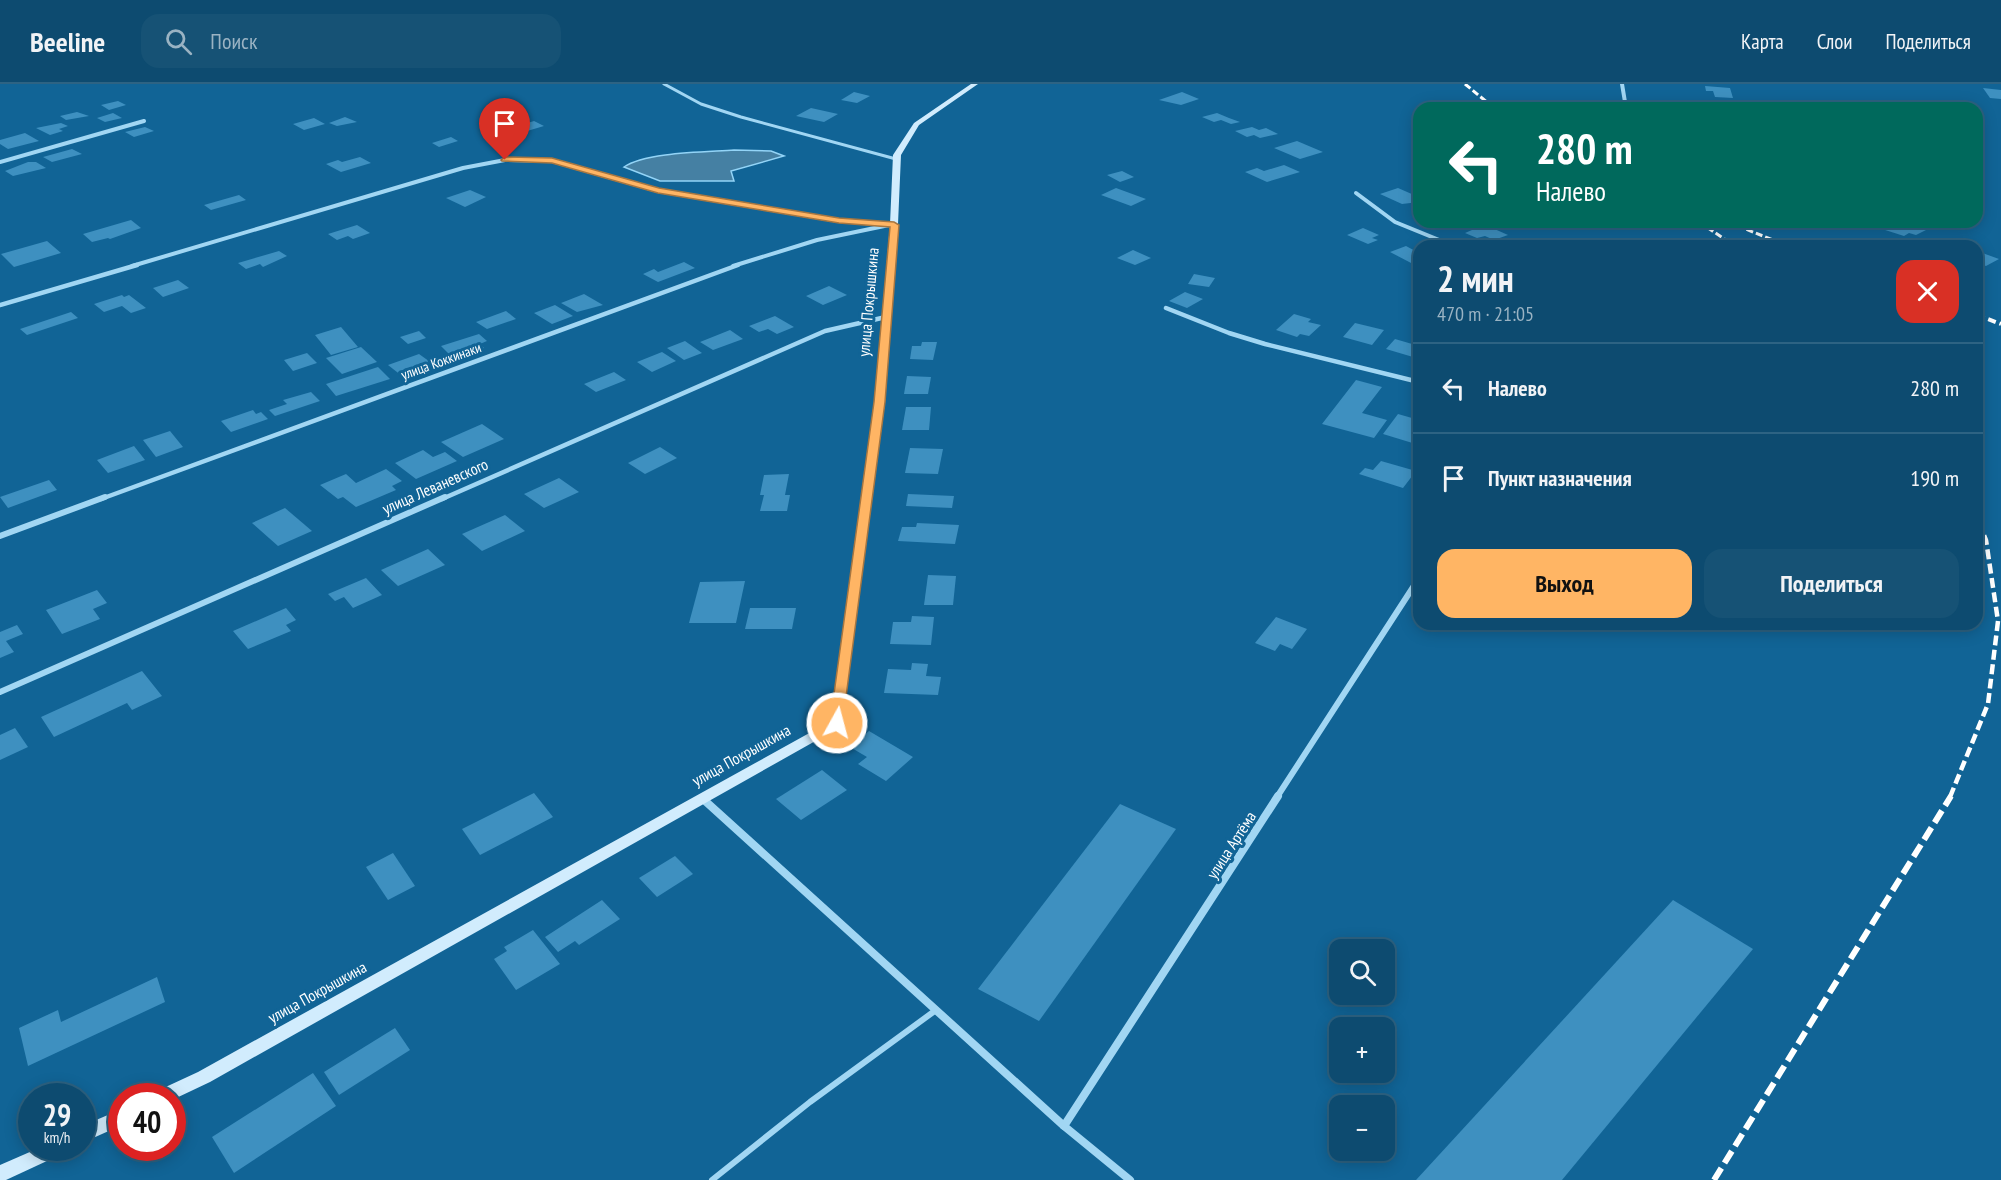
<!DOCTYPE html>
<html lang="ru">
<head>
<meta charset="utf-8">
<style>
	:root { --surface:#0d4b70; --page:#165275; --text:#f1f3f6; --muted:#9ab3c3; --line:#2d6383; --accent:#ffb564 }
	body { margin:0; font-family:"PT Sans Narrow",sans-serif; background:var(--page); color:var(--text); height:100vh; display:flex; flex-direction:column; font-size:22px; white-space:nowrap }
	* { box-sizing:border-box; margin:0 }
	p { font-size:20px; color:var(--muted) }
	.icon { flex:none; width:33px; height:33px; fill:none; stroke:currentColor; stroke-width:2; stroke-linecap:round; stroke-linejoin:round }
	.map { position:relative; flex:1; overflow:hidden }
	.sheet { position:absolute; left:1413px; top:156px; width:570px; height:390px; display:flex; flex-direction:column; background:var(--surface); border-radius:18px; box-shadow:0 3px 15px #0003,0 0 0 2px var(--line) }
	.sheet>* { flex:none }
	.hud { position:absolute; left:1413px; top:18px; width:570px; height:126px; border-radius:18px; box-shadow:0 3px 15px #0003,0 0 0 2px var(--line); background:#00695c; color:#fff; overflow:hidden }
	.buttons { position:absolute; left:1329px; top:855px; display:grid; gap:12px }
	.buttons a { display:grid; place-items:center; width:66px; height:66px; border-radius:12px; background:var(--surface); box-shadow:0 3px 15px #0003,0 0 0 2px var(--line); font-size:30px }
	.speed { position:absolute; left:18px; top:999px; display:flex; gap:12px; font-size:30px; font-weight:700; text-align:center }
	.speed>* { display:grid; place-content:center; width:78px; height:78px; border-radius:50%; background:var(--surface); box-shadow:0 3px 15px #0003,0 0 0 2px var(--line); line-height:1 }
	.speed small { font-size:15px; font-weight:400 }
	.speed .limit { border:9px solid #d22; background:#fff; color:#111 }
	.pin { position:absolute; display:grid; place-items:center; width:51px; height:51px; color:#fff; margin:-62px -26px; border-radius:50% 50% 50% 0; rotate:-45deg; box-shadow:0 0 6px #0007 }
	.pin .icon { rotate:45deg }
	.me { position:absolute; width:66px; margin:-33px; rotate:7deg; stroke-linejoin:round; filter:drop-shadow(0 0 4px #0008) }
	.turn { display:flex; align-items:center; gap:21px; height:126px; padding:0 24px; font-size:27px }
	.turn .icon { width:78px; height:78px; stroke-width:2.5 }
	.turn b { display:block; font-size:42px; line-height:51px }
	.round { display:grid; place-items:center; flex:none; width:63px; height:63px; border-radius:18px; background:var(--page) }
	.headline { display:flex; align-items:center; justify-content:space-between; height:102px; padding:0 24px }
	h1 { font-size:36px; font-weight:700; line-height:45px }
	.button { display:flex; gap:12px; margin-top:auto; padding:12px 24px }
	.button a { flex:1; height:69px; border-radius:18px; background:var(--accent); color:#111; font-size:24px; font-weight:700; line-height:69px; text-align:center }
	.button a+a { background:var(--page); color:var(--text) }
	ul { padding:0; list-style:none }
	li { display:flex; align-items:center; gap:18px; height:90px; padding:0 24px; border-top:2px solid var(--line) }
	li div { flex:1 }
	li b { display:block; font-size:22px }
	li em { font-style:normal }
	header { display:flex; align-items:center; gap:36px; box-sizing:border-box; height:84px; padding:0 30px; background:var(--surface); border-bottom:2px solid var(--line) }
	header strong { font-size:28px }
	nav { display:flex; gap:33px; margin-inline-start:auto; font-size:21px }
	.search { width:420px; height:54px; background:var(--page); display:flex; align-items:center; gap:15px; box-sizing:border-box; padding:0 21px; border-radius:18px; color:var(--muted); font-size:22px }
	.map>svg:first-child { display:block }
</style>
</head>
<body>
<header>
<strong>Beeline</strong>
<div class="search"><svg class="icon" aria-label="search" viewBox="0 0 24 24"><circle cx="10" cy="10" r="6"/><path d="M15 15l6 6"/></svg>Поиск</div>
<nav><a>Карта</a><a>Слои</a><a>Поделиться</a></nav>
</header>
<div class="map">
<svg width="2001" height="1096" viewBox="0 0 2001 1096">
	<rect width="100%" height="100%" fill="#116496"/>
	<!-- water -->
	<path fill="#4580a3" stroke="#93d4f7" stroke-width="1.5" d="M734 66 771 67 784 72 731 87 734 97H660L624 83C645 68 707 68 734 66Z"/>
	<!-- building -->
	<g fill="#3e90c0">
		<polygon points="1705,2 1730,4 1733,14 1715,13 1713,7 1706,7"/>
		<polygon points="1983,4 2001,6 2001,15 1990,14"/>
		<polygon points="854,8 870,12 857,19 841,16"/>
		<polygon points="1182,8 1199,15 1181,21 1159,16"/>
		<polygon points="118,17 126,21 109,26 101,21"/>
		<polygon points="811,24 838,30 824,38 796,32"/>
		<polygon points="77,28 89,32 66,36 60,32"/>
		<polygon points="113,29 122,34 105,38 97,34"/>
		<polygon points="1217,29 1229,34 1240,38 1231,40 1221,36 1214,38 1202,33"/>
		<polygon points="345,33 357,38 337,42 329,39"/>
		<polygon points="314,34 325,40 304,46 293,40"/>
		<polygon points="534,37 544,42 517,50 507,45"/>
		<polygon points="61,39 68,42 59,45 63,47 50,51 36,44"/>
		<polygon points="145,43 154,47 134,53 125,48"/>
		<polygon points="1252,43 1259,46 1266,44 1278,50 1260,54 1254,51 1247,53 1235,47"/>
		<polygon points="25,49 39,57 8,65 0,60 0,56"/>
		<polygon points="451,53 458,57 439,63 432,59"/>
		<polygon points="1297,57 1323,68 1300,75 1274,64"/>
		<polygon points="72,65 82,70 52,78 43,73"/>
		<polygon points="360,73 371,79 341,88 326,80 338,76 342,78"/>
		<polygon points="28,78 36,78 46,84 13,92 5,87"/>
		<polygon points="1284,81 1300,88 1267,98 1245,88 1257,84 1264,87"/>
		<polygon points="1122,87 1134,93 1120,98 1107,91"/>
		<polygon points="1116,104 1146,115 1131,122 1101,111"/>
		<polygon points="1398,104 1414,111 1419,110 1419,118 1402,120 1380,110"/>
		<polygon points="470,106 486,113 465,123 446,114"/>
		<polygon points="239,111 246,116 211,126 204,121"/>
		<polygon points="131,136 141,144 110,155 108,154 92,158 83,150"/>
		<polygon points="1483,138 1498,140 1490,143 1508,151 1494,156 1485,152 1477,154 1465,149 1472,146 1467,144"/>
		<polygon points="1896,138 1908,138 1928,145 1916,151 1909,149 1904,152 1882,145"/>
		<polygon points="357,141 370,149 353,155 348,152 337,156 328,150"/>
		<polygon points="1363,144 1379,151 1372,154 1378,156 1368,160 1347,151"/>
		<polygon points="47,157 61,169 14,183 1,170"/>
		<polygon points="1406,162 1419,169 1419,178 1413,180 1390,168"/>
		<polygon points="1133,166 1151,174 1135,181 1117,174"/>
		<polygon points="279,167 287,172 263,183 260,180 246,185 238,179"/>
		<polygon points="1977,167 1999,175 1986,182 1977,179"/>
		<polygon points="684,178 695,184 658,198 643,190 654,185 658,188"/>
		<polygon points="1194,190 1215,194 1209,203 1188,200"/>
		<polygon points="178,196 189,204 163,213 153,204"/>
		<polygon points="829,202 847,211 823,221 806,212"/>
		<polygon points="1185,208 1203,215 1187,224 1169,217"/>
		<polygon points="584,210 603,221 577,228 561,219"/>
		<polygon points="122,211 124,213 129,211 146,224 131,229 122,222 104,228 94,220"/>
		<polygon points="555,221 573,232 552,240 534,229"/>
		<polygon points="506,227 516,235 487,245 476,238"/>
		<polygon points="71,228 78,234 27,251 20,245"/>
		<polygon points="1294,230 1311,235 1308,238 1321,241 1309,252 1300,250 1297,253 1276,246"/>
		<polygon points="775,232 794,243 777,250 768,245 759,248 749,242"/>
		<polygon points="1355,239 1384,246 1372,261 1343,253"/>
		<polygon points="341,243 358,263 331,271 315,251"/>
		<polygon points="730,246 743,255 713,266 700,258"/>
		<polygon points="419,247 426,254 408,260 400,253"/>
		<polygon points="479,250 487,257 480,260 484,264 453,274 441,262"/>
		<polygon points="1395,255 1419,262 1419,266 1413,273 1386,265"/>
		<polygon points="685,257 702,269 684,276 667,264"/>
		<polygon points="922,258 937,258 933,276 910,275 912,262 921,262"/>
		<polygon points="361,263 377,278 342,290 326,274"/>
		<polygon points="662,268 676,277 652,288 637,278"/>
		<polygon points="307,269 317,279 293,287 284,276"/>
		<polygon points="419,270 433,280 402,292 388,281"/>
		<polygon points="378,283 390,295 336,312 326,300"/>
		<polygon points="614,288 626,296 596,308 584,300"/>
		<polygon points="907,292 931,293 928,310 904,310"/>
		<polygon points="1356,296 1382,303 1362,329 1387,336 1374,354 1322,340"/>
		<polygon points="311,308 320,317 275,332 269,326 287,320 283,316"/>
		<polygon points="906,323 931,323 929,346 902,346"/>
		<polygon points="253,326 256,330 261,328 268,335 231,348 221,337"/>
		<polygon points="1398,330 1419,336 1419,361 1383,350"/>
		<polygon points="482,340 504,355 463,373 441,358"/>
		<polygon points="170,347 183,363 156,373 143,356"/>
		<polygon points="134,362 145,376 108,389 97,376"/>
		<polygon points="660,363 677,374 645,390 628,379"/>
		<polygon points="910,364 943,365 938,390 905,389"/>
		<polygon points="423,366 433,373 445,368 457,377 416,395 395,379"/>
		<polygon points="1381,377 1416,387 1403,404 1359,390 1365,384 1373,386"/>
		<polygon points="386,385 402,397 392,402 396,406 356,423 343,413 338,415 320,401 346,390 356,399"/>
		<polygon points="789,390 785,411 790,411 787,427 760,427 764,411 760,411 764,391"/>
		<polygon points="559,394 579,408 544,424 524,410"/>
		<polygon points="49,396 57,406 8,424 0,413"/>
		<polygon points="908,410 954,412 952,424 906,422"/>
		<polygon points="285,424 312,447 278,462 252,439"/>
		<polygon points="505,431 525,447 482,467 462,450"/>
		<polygon points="917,439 959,441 955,460 898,457 902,443 916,443"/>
		<polygon points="428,465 445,481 398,502 381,486"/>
		<polygon points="928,491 956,492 953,521 924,521"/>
		<polygon points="366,494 382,511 353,524 344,513 335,517 328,510"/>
		<polygon points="745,497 736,539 689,539 700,498"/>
		<polygon points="97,506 107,519 93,525 100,535 62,550 46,526"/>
		<polygon points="286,524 296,536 286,541 291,547 248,565 233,547"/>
		<polygon points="750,524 796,524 792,545 745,545"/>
		<polygon points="912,532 934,533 931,561 890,560 893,538 911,538"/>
		<polygon points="1276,533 1307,545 1292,565 1280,560 1275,567 1255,559"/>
		<polygon points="17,541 23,550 6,557 14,568 0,574 0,548"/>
		<polygon points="912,579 928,580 926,592 941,593 938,611 884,609 888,585 911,586"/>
		<polygon points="142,587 162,612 132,626 127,619 54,653 41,633"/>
		<polygon points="15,644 28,663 0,676 0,651"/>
		<polygon points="869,647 913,673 886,697 858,680 867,673 850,663"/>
		<polygon points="822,686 847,706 801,736 776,715"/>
		<polygon points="534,709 553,733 480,771 462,745"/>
		<polygon points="1120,720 1176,745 1039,937 978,905"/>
		<polygon points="393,769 415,802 388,816 366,783"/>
		<polygon points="675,772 693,790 657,813 639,794"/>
		<polygon points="602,816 620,835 579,861 575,857 558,868 545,853"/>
		<polygon points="1673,816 1753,865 1562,1096 1416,1096"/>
		<polygon points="533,846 560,880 516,906 494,875 507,867 504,863"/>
		<polygon points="157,893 165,918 28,982 19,944 58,926 61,938"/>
		<polygon points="395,944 410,966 339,1011 324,988"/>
		<polygon points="313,989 336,1022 234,1089 212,1053"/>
	</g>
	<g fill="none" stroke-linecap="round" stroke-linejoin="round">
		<!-- lane-far1 -->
		<polyline stroke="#a1d6f3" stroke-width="3" points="664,0 701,20 741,33 896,75"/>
		<!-- lane -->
		<polyline stroke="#a1d6f3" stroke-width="6" points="712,1096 810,1018 936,926"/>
		<!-- street-far3 -->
		<g stroke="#a1d6f3" stroke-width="4">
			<polyline points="1622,0 1626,24"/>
			<polyline points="0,78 144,37"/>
			<polyline points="1356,109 1395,138 1454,162"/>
			<polyline points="132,182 463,84 505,76 552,77 658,107 839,137 885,140"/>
			<polyline points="733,182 817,156 894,140"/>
		</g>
		<!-- street-far2 -->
		<g stroke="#a1d6f3" stroke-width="4.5">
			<polyline points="0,221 137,181"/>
			<polyline points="1166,224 1229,249 1265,260 1419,298"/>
			<polyline points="101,415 738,181"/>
			<polyline points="442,415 825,247 886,233"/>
		</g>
		<!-- street-far1 -->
		<g stroke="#a1d6f3" stroke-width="6">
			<polyline points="0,452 105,413"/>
			<polyline points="0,608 445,413"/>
			<polyline points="1277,713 1419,494"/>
		</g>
		<!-- street -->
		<g stroke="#a1d6f3" stroke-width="8">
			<polyline points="703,715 1064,1042 1130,1096"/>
			<polyline points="1064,1042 1278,712"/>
		</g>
		<!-- secondary -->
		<g fill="#d1ecfd" fill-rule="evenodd">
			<polygon points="971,0 978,0 919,41 901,71 898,140 885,318 842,642 210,998 172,1016 172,1012 155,1012 157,1007 198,988 831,637 875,318 890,140 893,71 914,39"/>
			<polygon points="122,1025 122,1041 82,1059 82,1042"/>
			<polygon points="39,1064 65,1064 62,1070 6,1096 0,1096 0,1081"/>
		</g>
		<!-- rail-far3 -->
		<g stroke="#fff" stroke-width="3" stroke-dasharray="7 3" stroke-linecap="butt">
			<polyline points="1465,0 1494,24"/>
			<polyline points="1699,138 1735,162"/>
			<polyline points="1728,138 1788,162"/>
		</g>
		<!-- rail-far2 -->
		<polyline stroke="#fff" stroke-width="4" stroke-dasharray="8 4" stroke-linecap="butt" points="1977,231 2001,240"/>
		<!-- rail-far1 -->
		<polyline stroke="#fff" stroke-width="4.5" stroke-dasharray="10 4.5" stroke-linecap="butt" points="1950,713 1988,620 1998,537 1986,456 1977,434"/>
		<!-- rail -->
		<polyline stroke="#fff" stroke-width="6" stroke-dasharray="14 6" stroke-linecap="butt" points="1714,1096 1951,712"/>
	</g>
	<!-- route -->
	<polygon fill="#ffb564" stroke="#a67641" stroke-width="1.5" points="505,73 552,74 659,104 839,134 894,138 899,141 885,318 842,643 837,645 830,639 874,318 890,143 839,139 658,109 552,79 502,77 501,76"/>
	<g text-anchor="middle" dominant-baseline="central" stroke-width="6" stroke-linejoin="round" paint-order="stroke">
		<!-- far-street labels -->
		<g font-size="14" fill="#fff" stroke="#116496">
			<text transform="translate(441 277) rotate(-20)">улица Коккинаки</text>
		</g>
		<!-- street labels -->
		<g font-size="16" fill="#fff" stroke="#116496">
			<text transform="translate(868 218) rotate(-85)">улица Покрышкина</text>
			<text transform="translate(435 402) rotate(-24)">улица Леваневского</text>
			<text transform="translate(741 671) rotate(-29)">улица Покрышкина</text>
			<text transform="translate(1231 761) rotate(-57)">улица Артёма</text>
			<text transform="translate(317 908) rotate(-29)">улица Покрышкина</text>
		</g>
	</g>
</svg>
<div class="buttons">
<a><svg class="icon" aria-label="search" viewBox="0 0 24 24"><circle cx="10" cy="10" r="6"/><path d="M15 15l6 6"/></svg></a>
<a>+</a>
<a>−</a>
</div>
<div class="speed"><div>29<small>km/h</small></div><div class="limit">40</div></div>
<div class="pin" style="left:505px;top:76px;background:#d93025"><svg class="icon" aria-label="arrive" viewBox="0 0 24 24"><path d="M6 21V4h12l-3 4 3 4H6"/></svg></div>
<svg class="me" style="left:837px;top:639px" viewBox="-20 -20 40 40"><circle r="17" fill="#ffb564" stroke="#fff" stroke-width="3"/><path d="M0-11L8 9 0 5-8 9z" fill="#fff"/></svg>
<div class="hud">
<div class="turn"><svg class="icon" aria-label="left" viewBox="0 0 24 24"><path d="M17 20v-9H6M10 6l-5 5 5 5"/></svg><div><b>280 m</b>Налево</div></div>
</div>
<section class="sheet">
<div class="headline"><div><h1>2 мин</h1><p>470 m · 21:05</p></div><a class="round" style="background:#d93025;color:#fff"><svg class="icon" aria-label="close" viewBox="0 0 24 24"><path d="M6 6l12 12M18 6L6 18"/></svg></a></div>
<ul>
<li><svg class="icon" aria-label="left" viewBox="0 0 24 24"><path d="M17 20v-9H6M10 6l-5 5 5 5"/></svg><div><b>Налево</b></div><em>280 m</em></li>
<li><svg class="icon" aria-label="arrive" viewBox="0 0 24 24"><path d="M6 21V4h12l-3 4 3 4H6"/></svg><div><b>Пункт назначения</b></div><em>190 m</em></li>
</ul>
<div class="button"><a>Выход</a><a>Поделиться</a></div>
</section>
</div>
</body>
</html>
